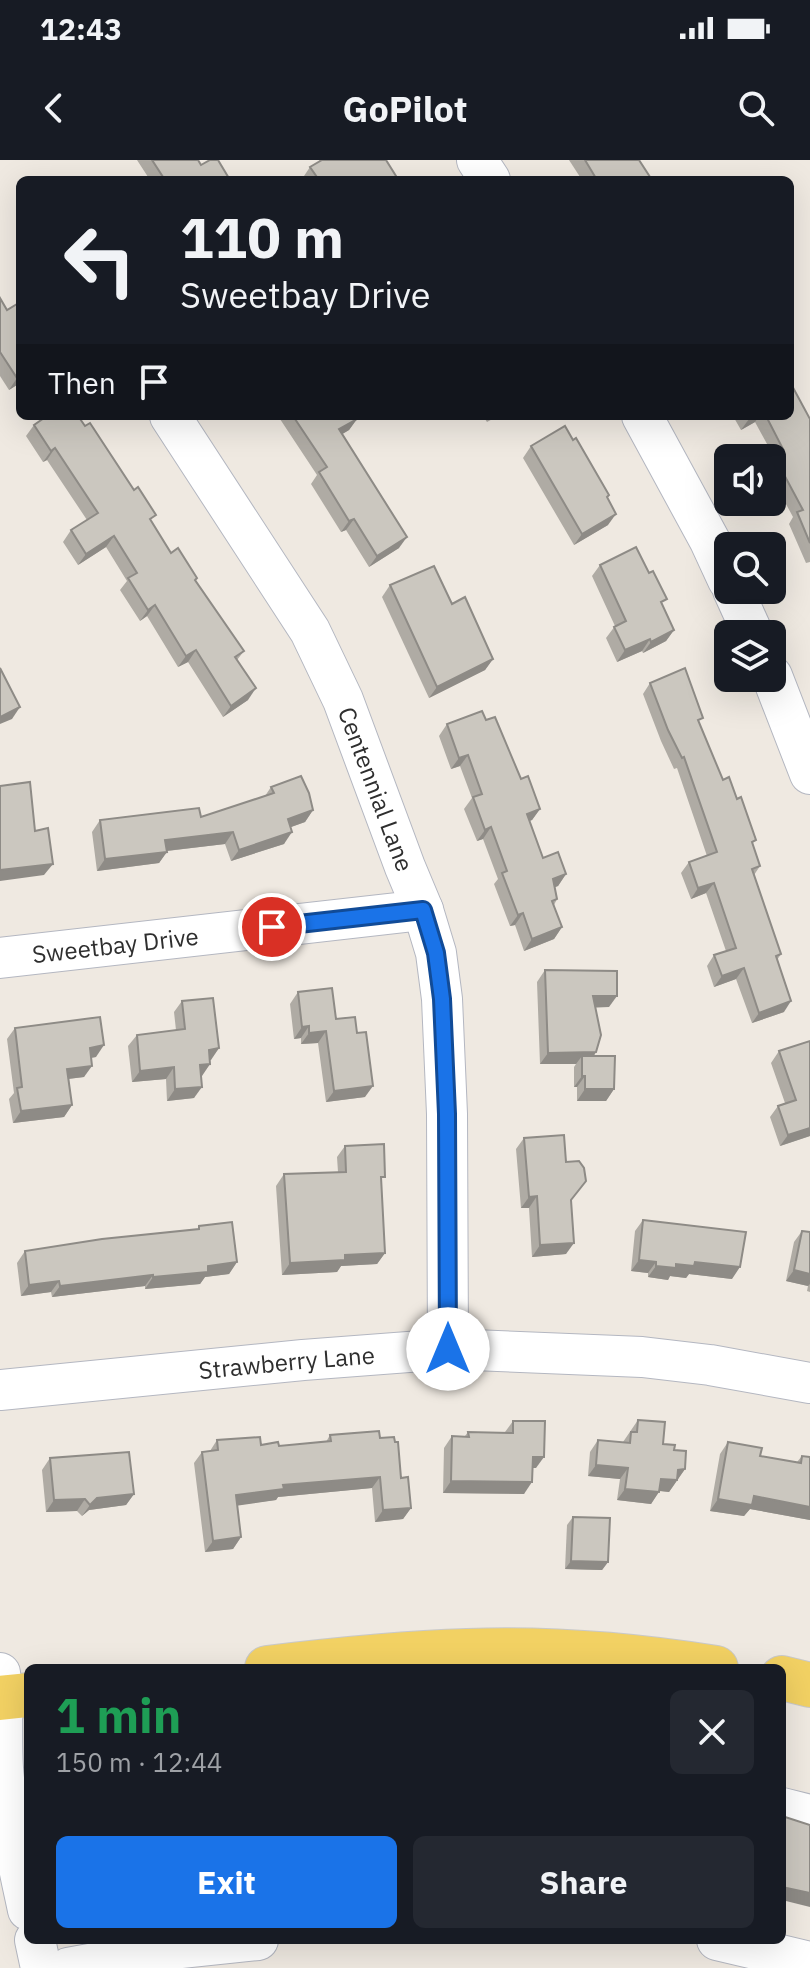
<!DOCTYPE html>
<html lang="en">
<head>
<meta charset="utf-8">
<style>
	:root { --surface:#171b24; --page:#242831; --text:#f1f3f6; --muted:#9ea1a6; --accent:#1a73e8 }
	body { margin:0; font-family:"IBM Plex Sans",sans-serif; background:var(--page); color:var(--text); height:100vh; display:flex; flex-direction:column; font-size:30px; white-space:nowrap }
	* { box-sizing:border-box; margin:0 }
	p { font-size:26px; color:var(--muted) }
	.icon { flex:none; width:44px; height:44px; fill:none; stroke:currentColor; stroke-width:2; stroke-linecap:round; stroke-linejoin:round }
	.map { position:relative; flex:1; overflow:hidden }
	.side { position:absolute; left:24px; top:1504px; width:762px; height:280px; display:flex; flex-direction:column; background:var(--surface); border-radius:12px; box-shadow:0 8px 32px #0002 }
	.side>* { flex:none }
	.guide { position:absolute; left:16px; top:16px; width:778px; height:244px; border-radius:12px; box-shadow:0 8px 32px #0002; background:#171b24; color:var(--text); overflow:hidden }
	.controls { position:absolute; left:714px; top:284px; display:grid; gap:16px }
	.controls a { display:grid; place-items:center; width:72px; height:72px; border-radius:12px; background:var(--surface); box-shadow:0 8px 32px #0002; font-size:40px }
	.pin { position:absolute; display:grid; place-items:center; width:68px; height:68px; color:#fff; margin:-34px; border:4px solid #fff; border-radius:50%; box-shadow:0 2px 8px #0007 }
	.me { position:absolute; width:88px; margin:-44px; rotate:0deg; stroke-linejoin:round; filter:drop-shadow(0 0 6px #0008) }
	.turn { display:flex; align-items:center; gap:28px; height:168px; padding:0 32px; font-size:36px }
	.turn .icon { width:104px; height:104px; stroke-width:2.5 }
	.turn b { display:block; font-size:56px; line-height:68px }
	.then { display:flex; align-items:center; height:76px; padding:0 32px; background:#0003; gap:16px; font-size:30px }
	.round { display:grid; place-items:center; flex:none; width:84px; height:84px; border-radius:12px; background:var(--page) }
	.summary { display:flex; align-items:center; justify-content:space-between; height:136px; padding:0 32px }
	h1 { font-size:48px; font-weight:700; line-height:60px; color:#1e9e55 }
	.cta { display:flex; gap:16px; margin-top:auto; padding:16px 32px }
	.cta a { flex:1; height:92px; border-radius:12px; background:var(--accent); color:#fff; font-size:32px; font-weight:700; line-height:92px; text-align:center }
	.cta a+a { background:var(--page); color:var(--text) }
	.status { display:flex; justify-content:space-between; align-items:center; height:56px; padding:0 40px; background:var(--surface); direction:ltr }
	.status svg { height:22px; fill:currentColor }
	header { display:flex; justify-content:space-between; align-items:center; height:104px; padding:0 32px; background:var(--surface); font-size:36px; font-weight:700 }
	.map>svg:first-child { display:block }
</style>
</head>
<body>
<div class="status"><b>12:43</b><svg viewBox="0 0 49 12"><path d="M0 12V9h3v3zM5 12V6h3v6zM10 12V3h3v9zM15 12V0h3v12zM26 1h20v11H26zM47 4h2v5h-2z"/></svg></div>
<header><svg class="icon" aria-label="back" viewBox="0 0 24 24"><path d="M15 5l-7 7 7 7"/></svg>GoPilot<svg class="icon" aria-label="search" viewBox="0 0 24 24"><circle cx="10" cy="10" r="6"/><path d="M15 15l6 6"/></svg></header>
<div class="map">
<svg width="810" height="1808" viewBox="0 0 810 1808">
	<rect width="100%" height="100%" fill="#efe9e1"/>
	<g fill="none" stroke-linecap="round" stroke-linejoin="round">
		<defs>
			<g id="minor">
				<polyline points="477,0 490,20"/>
				<path id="s1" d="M170 256 310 471 343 540 405 707 423 750 436 793 442 839 447 954 448 1189"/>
				<polyline points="642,256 710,381 728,420"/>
				<polyline points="733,430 753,474"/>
				<polyline points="772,516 810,614"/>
				<path id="s2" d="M0 798 423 750"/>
				<path id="s3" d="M0 1230 303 1200 448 1189 642 1197 710 1205 810 1223"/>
				<path d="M0 1513C4 1545 1 1576 3 1608 7 1656 18 1703 28 1750"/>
				<polyline points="782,1648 810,1655"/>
				<polyline points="35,1780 41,1808"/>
				<polyline points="717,1780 810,1802"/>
				<polyline points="68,1808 172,1789 258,1780"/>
			</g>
			<g id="major">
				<path d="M267 1508C333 1500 400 1493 467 1491 550 1488 634 1495 716 1508"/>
				<polyline points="782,1518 810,1525"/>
				<polyline points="0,1538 28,1535"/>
			</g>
		</defs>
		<!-- minor casing -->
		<use href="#minor" stroke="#b4b7c1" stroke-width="42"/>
		<!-- major casing -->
		<use href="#major" stroke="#c9c9c9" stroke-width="46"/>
		<!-- minor -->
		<use href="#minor" stroke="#fff" stroke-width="40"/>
		<!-- major -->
		<use href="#major" stroke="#f2d163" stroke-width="44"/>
	</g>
	<!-- wall -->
	<g fill="#afaba4">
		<polygon points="137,0 198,0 201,5 230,20 150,20"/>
		<polygon points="319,0 386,0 393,20 303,20 302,19 310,7 320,2"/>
		<polygon points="569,0 639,0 652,20 582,20"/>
		<polygon points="0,138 20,223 9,230 0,216"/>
		<polygon points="278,256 355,256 357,259 349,270 342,274 399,388 369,407 346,370 341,372 311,324 317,315"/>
		<polygon points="483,256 498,256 487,262"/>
		<polygon points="733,256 790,256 810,259 810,402 806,403 789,364 793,357 772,318 772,298 771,298 773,295 755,262 741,270"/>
		<polygon points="34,265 151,361 171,393 195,421 244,491 237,500 248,540 223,557 188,502 178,507 147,456 140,461 120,430 127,421 106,387 78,405 63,382 71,370 87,360 47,300 43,302 26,276"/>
		<polygon points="531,286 609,335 607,338 608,365 574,385 523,298"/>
		<polygon points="600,405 662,446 674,470 666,481 643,493 642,491 617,502 606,478 615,466 592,416"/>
		<polygon points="390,425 452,444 493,499 485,510 429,538 382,437"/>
		<polygon points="650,523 699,563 723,620 753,685 760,706 754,715 781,794 777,800 784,852 752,863 736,819 714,827 707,806 714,795 726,791 706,733 691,739 681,713 689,702 707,696 677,608 674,609 661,581 643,534"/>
		<polygon points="486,560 540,649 532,660 529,661 543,698 566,714 558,726 555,727 557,739 554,745 562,767 554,779 524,791 515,765 510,766 494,724 498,719 483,679 477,681 464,649 472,638 460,606 451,609 439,576 447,564"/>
		<polygon points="271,627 313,650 305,662 291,667 284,684 231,701 225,684 167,691 159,703 97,711 92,672 100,660 201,657 265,636"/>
		<polygon points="545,810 609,847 596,847 596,892 594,896 614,929 606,941 577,941 577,927 574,927 574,907 576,904 540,904 537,822"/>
		<polygon points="298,832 357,873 365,937 326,942 318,883 301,884 301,878 294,879 290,844"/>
		<polygon points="182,841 219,888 210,900 210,904 201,916 194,938 167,941 166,919 132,922 128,886 137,875 176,870 174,852"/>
		<polygon points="15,868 96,897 91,898 84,917 68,919 72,945 64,957 13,963 9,939 14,933 7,879"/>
		<polygon points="779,891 810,976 780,986 770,957 778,946 785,943 771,903"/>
		<polygon points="524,978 571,1041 566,1094 532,1097 529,1048 521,1048 516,989"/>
		<polygon points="345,986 381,1023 385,1093 377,1104 341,1106 337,1112 282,1115 276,1026 284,1014 338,1012 337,997"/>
		<polygon points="643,1060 732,1119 689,1114 686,1118 670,1116 668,1120 648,1117 648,1113 631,1111 635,1071"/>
		<polygon points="199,1066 237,1102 229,1114 205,1117 200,1124 145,1129 145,1126 52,1137 51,1132 21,1136 17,1103 25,1091 197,1070"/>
		<polygon points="802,1071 810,1072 810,1132 807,1131 808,1126 786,1121 794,1082"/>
		<polygon points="638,1260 663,1284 674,1290 685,1309 669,1332 659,1331 651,1344 617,1340 620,1319 588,1316 590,1292 598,1280 623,1282"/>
		<polygon points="513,1261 536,1308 532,1308 524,1334 443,1333 444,1288 452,1276 465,1276 468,1272 505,1272"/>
		<polygon points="330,1275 380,1278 401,1318 411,1348 403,1359 375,1362 372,1328 278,1337 276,1340 237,1345 241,1377 233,1389 205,1392 194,1303 202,1292 210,1291 217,1280 279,1286 326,1282"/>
		<polygon points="728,1282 760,1296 797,1302 802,1296 810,1297 810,1360 750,1349 744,1356 710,1351 720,1294"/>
		<polygon points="50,1298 134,1334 126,1345 89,1350 82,1356 77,1351 46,1352 42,1310"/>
		<polygon points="573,1357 608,1402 602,1410 565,1409 567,1365"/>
	</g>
	<!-- shaded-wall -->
	<g fill="#8e8b86">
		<polygon points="20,216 20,223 9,230 17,218"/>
		<polygon points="754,256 759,256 755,262 741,270 749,259"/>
		<polygon points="357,259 349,270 331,281 339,269"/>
		<polygon points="55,288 47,300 43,302 51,291"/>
		<polygon points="616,354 608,365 574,385 582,374"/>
		<polygon points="354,359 346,370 341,372 349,361"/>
		<polygon points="114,376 106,387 78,405 86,394"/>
		<polygon points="407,377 399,388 369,407 377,396"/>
		<polygon points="155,445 147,456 140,461 148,450"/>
		<polygon points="674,470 666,481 643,493 651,482"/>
		<polygon points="650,479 642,491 617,502 625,490"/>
		<polygon points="196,490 188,502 178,507 186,496"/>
		<polygon points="493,499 485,510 429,538 437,527"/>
		<polygon points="256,528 248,540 223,557 231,546"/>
		<polygon points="20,547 12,559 0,564 0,557"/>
		<polygon points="468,595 460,606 451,609 459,598"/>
		<polygon points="540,649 532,660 519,665 527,654"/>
		<polygon points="313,650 305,662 280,671 288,659"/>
		<polygon points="491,667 483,679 477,681 485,670"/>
		<polygon points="233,672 225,684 157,692 165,680"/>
		<polygon points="292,672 284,684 231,701 239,690"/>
		<polygon points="167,692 159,703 97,711 105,699"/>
		<polygon points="53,704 44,715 0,721 0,710"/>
		<polygon points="566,714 558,726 545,731 553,719"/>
		<polygon points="714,723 706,733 691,739 698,728"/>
		<polygon points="523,753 515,765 510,766 518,755"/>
		<polygon points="562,767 554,779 524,791 532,779"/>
		<polygon points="744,808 736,819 714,827 722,816"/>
		<polygon points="593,836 617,836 609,847 585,848"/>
		<polygon points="791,841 784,852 752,863 759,853"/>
		<polygon points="309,866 301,878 294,879 302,867"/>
		<polygon points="326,871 318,883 301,884 309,873"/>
		<polygon points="104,885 96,897 82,899 90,888"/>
		<polygon points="219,888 211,900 201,901 209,890"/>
		<polygon points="596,892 588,904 582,896 576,904 540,904 548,893"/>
		<polygon points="210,904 202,916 192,917 200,905"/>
		<polygon points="92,906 84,917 59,920 67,909"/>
		<polygon points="174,907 166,919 132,922 140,911"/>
		<polygon points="582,916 585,916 577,927 574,927"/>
		<polygon points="373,926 365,937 326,942 334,931"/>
		<polygon points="202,927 194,938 167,941 175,929"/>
		<polygon points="585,929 614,929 606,941 577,941"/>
		<polygon points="72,945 64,957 13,963 21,951"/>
		<polygon points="810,968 810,976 780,986 788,975"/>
		<polygon points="537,1036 529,1048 521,1048 529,1037"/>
		<polygon points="574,1083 566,1094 532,1097 540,1085"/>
		<polygon points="385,1093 377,1104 341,1106 337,1112 282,1115 290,1103 345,1095"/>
		<polygon points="639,1100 656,1102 648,1113 631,1111"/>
		<polygon points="237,1102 229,1114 205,1117 200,1124 145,1129 153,1117 208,1106"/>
		<polygon points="695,1102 740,1107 732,1119 689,1114 686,1118 670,1116 668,1120 648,1117 656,1106"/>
		<polygon points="794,1110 810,1114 810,1124 808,1126 786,1121"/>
		<polygon points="153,1115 145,1126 52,1137 60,1126"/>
		<polygon points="59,1121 51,1132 21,1136 29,1125"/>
		<polygon points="533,1297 544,1297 536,1308 525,1308"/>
		<polygon points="596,1305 628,1308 620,1319 588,1316"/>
		<polygon points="685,1309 669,1332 653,1330 661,1319 678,1310"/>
		<polygon points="380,1317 372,1328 278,1337 276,1340 228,1347 236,1335 283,1325"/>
		<polygon points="451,1321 532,1322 524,1334 443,1333"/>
		<polygon points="625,1329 659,1332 651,1344 617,1340"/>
		<polygon points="134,1334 126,1345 89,1350 82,1356 90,1345 97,1338"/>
		<polygon points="754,1336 810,1347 810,1360 750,1349 744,1356 710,1351 718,1339"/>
		<polygon points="85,1339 77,1351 46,1352 54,1340"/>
		<polygon points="411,1348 403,1359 375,1362 383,1350"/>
		<polygon points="241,1377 233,1389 205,1392 213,1381"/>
		<polygon points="571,1401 608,1402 602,1410 565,1409"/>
		<polygon points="782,1727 810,1733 810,1747 782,1740"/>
	</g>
	<!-- building -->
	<g fill="#cbc7bf" stroke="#8e8b86" stroke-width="2">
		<polygon points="152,0 198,0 201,5 210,0 218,0 230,20 165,20"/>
		<polygon points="322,0 386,0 396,16 392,19 393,20 319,20 310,7"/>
		<polygon points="585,0 639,0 652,20 597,20"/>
		<polygon points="0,138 7,150 17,144 20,148 20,216 17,218 0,192"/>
		<polygon points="790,222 810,259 810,383 797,352 803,350 773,294 783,289 766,256 790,256"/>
		<polygon points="47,256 78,256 85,266 90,263 134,330 138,327 156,355 150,359 171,393 178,388 197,418 195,420 244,491 235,497 256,528 231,546 196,490 186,496 155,445 148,450 128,418 137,413 114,376 86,394 71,370 98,353 55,288 51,291 34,265"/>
		<polygon points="293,256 355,256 357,259 339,269 407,377 377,396 354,359 349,361 319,312 327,307"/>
		<polygon points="565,266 573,280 576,278 609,335 607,337 616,354 582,374 531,286"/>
		<polygon points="636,387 649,413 653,411 667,439 661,442 674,470 651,482 650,479 625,490 614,467 626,461 600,405"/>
		<polygon points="434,406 452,444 465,437 493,499 437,527 390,425"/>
		<polygon points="0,508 20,547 0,557"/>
		<polygon points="685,508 703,558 698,560 723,620 729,617 737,639 741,637 756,680 752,682 760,706 752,709 781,794 776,796 791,841 759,853 744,808 722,816 714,795 736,788 714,723 698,728 689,702 717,692 684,597 682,598 668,570 650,523"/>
		<polygon points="482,551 486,560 495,557 521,619 528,616 540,649 527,654 543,698 558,692 566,714 553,719 557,739 552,741 562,767 532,779 523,753 518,755 502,713 507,711 491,667 485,670 473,637 482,634 468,595 459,598 447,564"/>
		<polygon points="301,616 309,633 313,650 288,659 292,672 239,690 233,672 165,680 167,692 105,699 100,660 199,648 201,657 274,633 271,627"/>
		<polygon points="30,622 35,671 48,668 53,704 0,710 0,626"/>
		<polygon points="545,810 617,811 617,836 593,836 601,875 596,892 548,893"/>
		<polygon points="332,828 336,859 355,857 357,873 366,872 373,926 334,931 326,871 309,873 309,866 302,867 298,832"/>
		<polygon points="213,838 219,888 209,890 210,904 200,905 202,927 175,929 174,907 140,911 137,875 185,869 182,841"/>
		<polygon points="100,857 104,885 90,888 92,906 67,909 72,945 21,951 17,928 22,927 15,868"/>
		<polygon points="810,881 810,968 788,975 778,946 796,940 779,891"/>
		<polygon points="582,896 615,896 614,929 585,929 585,916 582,916"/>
		<polygon points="564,975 566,1002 579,1001 584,1008 586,1021 571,1040 574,1083 540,1085 537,1036 529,1037 524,978"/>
		<polygon points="384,984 385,1017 381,1017 385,1093 345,1095 345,1100 290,1103 284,1014 346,1012 345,986"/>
		<polygon points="643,1060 746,1072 740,1107 695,1102 694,1106 676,1104 676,1108 656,1106 656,1102 639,1100"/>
		<polygon points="232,1062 237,1102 208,1106 208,1112 153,1117 153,1115 60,1126 59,1121 29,1125 25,1091 102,1079 199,1069 199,1066"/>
		<polygon points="802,1071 810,1072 810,1114 794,1110"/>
		<polygon points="638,1260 665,1262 663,1284 675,1285 674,1290 686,1291 685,1309 678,1310 677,1320 661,1319 659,1332 625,1329 628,1308 596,1305 598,1280 630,1283 631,1272 637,1272"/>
		<polygon points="513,1261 545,1261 544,1297 533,1297 532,1322 451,1321 452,1276 469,1277 468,1272 513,1273"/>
		<polygon points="379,1271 380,1278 394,1277 395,1282 398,1282 401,1318 408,1317 411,1348 383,1350 380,1317 283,1325 284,1329 236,1335 241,1377 213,1381 202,1292 218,1290 217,1280 260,1277 261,1285 278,1282 279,1286 331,1281 330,1275"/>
		<polygon points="728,1282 762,1288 760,1296 801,1303 802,1296 810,1297 810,1347 754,1336 752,1345 718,1339"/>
		<polygon points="129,1292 134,1334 97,1338 90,1345 85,1339 54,1340 50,1298"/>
		<polygon points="573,1357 610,1358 608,1402 571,1401"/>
		<polygon points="782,1656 810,1665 810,1733 782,1727"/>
	</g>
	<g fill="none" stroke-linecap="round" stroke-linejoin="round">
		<defs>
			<polyline id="route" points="272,767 423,750 436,793 442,839 447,954 448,1189"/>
		</defs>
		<!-- route casing -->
		<use href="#route" stroke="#114b97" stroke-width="20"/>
		<!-- route -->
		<use href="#route" stroke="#1a73e8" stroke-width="14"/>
	</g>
	<g text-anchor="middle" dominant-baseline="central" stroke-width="7" stroke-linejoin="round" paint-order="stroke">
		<!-- street labels -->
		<g font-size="24" fill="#2e2e2e" stroke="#fff">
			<text stroke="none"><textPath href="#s1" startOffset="428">Centennial Lane</textPath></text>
			<text stroke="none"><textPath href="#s2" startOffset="116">Sweetbay Drive</textPath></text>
			<text stroke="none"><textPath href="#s3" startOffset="288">Strawberry Lane</textPath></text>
		</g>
	</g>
</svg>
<div class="controls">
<a><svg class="icon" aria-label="sound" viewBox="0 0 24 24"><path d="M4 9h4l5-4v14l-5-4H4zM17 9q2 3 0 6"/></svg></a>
<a><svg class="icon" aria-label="search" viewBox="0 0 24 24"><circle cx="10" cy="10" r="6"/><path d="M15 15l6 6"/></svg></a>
<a><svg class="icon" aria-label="layers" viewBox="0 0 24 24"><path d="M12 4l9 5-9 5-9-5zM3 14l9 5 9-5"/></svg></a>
</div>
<div class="pin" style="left:272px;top:767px;background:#d93025"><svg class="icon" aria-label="arrive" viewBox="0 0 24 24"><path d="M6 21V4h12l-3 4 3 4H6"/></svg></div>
<svg class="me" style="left:448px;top:1189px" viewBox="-20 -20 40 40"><circle r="19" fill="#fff"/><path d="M0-13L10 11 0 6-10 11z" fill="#1a73e8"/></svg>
<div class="guide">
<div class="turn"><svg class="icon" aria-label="left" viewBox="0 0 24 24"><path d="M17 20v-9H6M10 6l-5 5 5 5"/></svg><div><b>110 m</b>Sweetbay Drive</div></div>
<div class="then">Then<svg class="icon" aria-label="arrive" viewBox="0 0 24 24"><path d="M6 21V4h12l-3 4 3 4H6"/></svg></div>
</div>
<section class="side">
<div class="summary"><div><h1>1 min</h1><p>150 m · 12:44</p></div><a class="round"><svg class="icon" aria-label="close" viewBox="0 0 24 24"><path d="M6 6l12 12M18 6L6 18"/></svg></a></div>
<div class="cta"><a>Exit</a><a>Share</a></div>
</section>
</div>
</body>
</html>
